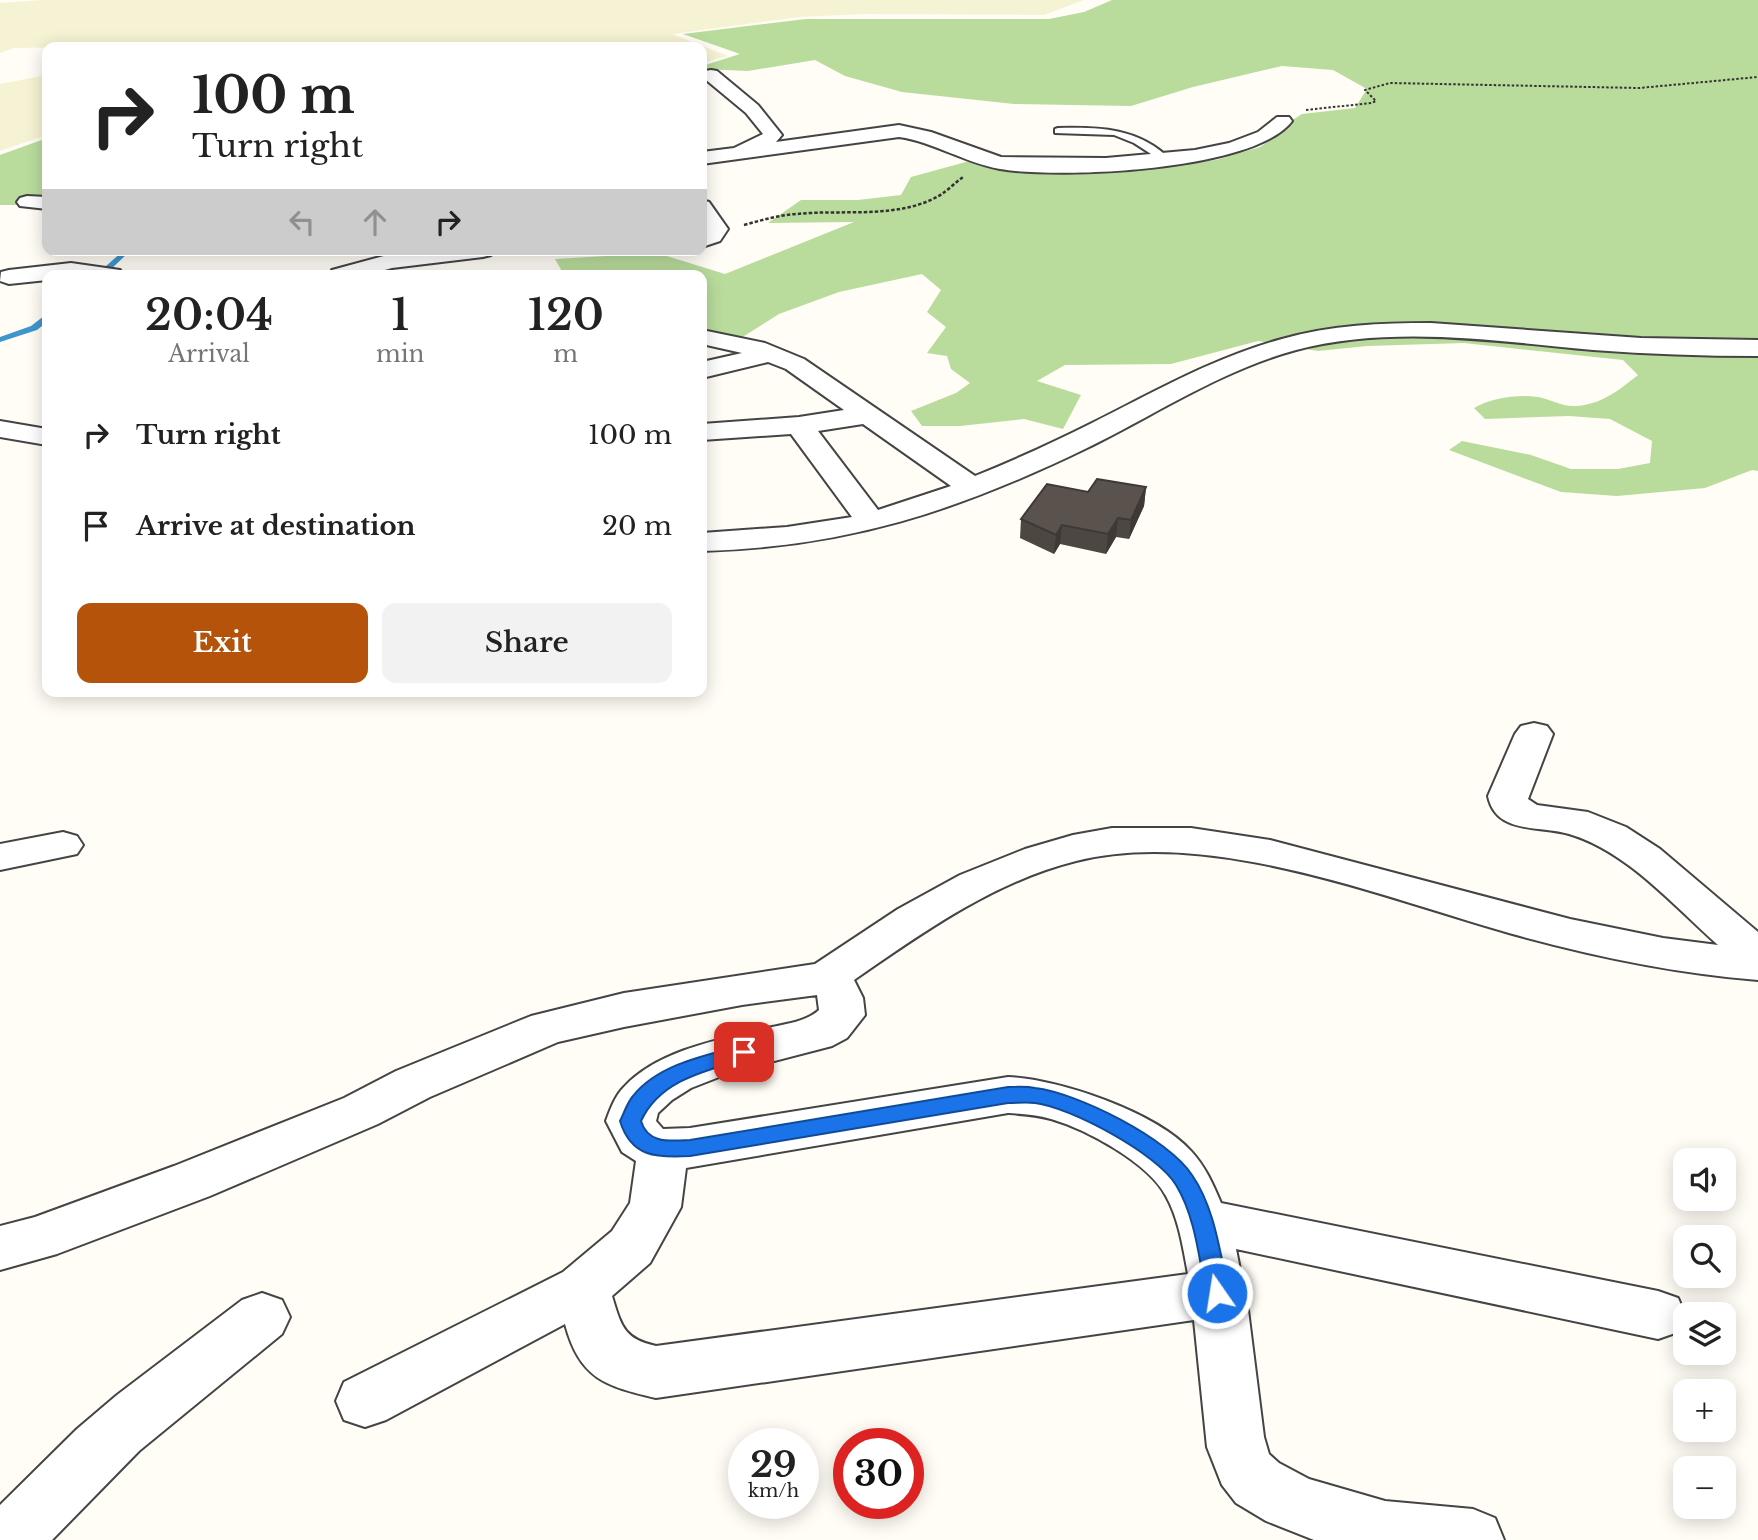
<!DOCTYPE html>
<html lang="en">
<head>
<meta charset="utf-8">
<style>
	:root { --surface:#fff; --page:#f2f2f2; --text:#222; --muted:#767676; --accent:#b45309 }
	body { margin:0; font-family:"Libre Baskerville",serif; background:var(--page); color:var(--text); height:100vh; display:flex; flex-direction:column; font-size:26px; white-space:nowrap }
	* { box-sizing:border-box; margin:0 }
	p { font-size:23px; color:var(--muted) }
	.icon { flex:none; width:38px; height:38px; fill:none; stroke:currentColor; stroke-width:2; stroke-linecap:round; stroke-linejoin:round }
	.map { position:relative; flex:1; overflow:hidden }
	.sheet { position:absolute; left:42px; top:270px; width:665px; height:427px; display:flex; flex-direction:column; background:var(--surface); border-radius:14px; box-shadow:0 4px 18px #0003 }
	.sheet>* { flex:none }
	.banner { position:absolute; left:42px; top:42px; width:665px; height:214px; border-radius:14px; box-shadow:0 4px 18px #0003; background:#fff; color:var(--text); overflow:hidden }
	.tools { position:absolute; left:1673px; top:1148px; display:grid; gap:14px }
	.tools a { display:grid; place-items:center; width:63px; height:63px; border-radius:14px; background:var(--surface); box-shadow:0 4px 18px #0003; font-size:35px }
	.speed { position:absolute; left:728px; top:1428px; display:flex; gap:14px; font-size:35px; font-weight:700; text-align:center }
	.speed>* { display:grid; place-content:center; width:91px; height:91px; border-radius:50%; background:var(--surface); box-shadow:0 4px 18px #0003; line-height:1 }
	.speed small { font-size:18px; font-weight:400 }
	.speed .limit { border:10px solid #d22; background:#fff; color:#111 }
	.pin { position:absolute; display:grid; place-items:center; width:60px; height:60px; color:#fff; margin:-30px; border-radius:14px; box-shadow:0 4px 10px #0006 }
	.me { position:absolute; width:77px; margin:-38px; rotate:347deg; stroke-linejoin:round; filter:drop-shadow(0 0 5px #0008) }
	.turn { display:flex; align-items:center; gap:24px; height:147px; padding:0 35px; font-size:32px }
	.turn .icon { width:91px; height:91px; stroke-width:2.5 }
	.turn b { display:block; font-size:49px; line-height:60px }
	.lanes { display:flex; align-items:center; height:66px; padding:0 35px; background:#0003; justify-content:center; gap:35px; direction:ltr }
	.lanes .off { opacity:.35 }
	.eta { display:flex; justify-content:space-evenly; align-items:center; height:119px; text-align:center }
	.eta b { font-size:42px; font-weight:600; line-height:49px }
	.cta { display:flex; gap:14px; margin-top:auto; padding:14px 35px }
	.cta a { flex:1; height:80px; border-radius:14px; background:var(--accent); color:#fff; font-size:28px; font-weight:600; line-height:80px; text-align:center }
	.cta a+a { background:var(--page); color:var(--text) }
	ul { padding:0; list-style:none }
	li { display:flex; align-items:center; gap:21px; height:91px; padding:0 35px }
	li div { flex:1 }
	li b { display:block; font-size:26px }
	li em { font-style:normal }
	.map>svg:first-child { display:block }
</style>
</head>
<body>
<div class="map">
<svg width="1758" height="1540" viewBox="0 0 1758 1540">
	<rect width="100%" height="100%" fill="#fffdf5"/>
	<!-- farmland -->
	<g fill="#f6f3d4">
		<polygon points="41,0 1084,0 1044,15 865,14 799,17 672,34 728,56 702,63 702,47 155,46 14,48 0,53 0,3"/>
		<polygon points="47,75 47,135 0,151 0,84"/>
	</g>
	<!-- forest -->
	<g fill="#b9dc9c">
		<path d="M1112 0H1758V471L1752 470 1705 488 1617 496 1561 492 1449 450 1462 441 1531 455 1571 469H1618L1650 463 1652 441 1610 419 1569 416 1485 419 1474 408C1491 398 1518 394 1538 397 1550 399 1563 407 1575 406 1601 405 1619 390 1638 375L1623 360 1464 343 1367 346 1318 351 1258 341 1171 364 1065 365 1037 381 1081 395 1063 429 1024 419 960 426H922L911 411 956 393 970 383 951 369 947 356 927 353 946 327 927 312 941 290 922 274 839 292 779 314 733 343 702 348V275H564L555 259 657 253 725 274 854 222 768 223 801 200H858L901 195 911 177 973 160 1148 166 1216 160 1260 147 1287 129 1291 121 1302 114 1355 108 1367 89 1333 70 1282 66 1193 87 1131 106 1014 104 902 92 845 76 815 60 748 71 702 69V66L740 54 683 34 806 19H1049L1084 12Z"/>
		<polygon points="47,138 47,205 0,205 0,155"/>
	</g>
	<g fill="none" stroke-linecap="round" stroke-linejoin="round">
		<!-- stream -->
		<g fill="#3f96cf" fill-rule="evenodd">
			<polygon points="124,250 131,250 105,275 96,275"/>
			<polygon points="44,316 47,316 47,322 37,330 0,342 0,337 31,326"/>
		</g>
		<defs>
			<path id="lane" d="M1058 128C1100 127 1138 128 1170 159L1162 161 1134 143 1114 135 1055 133V129Z"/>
			<g id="street">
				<path d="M711 70 717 71 758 105 782 135 776 142 899 125 931 132 1001 157 1106 158 1195 150 1229 143 1258 132 1277 117H1289L1292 121C1255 171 1059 179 1000 169 965 163 934 142 899 137L702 164V152L734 148 763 134 746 113 705 79 703 75 705 71Z"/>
				<polygon points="27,196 47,197 47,209 20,206 17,202 20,198"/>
				<polygon points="702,200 709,202 728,229 720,241 702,247 702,232 706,229 702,222"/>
				<polygon points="424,250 494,250 491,255 483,257 392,268 367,275 329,275 332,270 391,254"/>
				<polygon points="71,263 120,270 123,275 47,275 47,280 9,284 0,281 1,272 9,270"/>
				<path d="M1431 323 1641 338 1758 340V356C1703 356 1648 354 1593 350 1495 341 1393 325 1296 350 1222 370 1156 414 1087 448 957 511 847 547 702 551V533L787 527 852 517 791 434 702 440V424L799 417 844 410 786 369 768 362 702 378V362L742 353 702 344V330L765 343 804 359 975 476C1015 460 1054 442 1092 423 1154 392 1215 357 1282 339 1331 325 1381 323 1431 323ZM863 424 951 486 878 510 818 431Z"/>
				<polygon points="0,421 47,429 47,445 0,437"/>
				<path d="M1534 723 1547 726 1553 734 1528 799 1537 805 1588 812 1626 827 1660 849 1758 932V980C1673 973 1591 956 1509 933 1381 897 1209 827 1076 861 995 881 922 933 854 980L863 998 865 1015 847 1038 832 1046 732 1072 691 1088 672 1100 658 1113 656 1121 663 1129 690 1128 1008 1077C1059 1079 1156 1112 1191 1151 1205 1166 1213 1184 1221 1203L1658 1291 1678 1298 1685 1314 1678 1332 1658 1339 1236 1249 1248 1310 1264 1437 1269 1454 1279 1463 1309 1479 1385 1501 1473 1509 1495 1518 1504 1540H1314L1266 1521 1236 1503 1222 1485 1207 1447 1194 1320 656 1398C605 1386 580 1379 565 1324L386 1420 365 1427 344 1420 336 1401 344 1382 563 1272 612 1231 630 1203 636 1161 622 1152 606 1121C610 1110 615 1096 624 1087 658 1050 721 1039 768 1028 785 1024 806 1022 819 1010L817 995 742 1005 624 1027 558 1042 430 1097 378 1124 210 1196 57 1254 0 1270V1226L35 1217 174 1166 344 1098 396 1071 531 1016 624 993 815 964 898 909 960 875 1025 849 1073 835 1112 828H1191L1270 840 1570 919 1663 938 1718 945C1674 906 1627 851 1569 834 1540 825 1496 835 1488 796L1515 734 1521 726ZM1008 1113C1022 1114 1037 1115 1051 1119 1086 1129 1149 1163 1166 1196 1179 1219 1183 1248 1188 1274L656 1346C623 1339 621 1325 612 1296L650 1263 681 1207 686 1168Z"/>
				<polygon points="63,832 77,836 83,845 77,854 0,870 0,844"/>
				<polygon points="262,1293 282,1300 290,1317 282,1334 139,1451 52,1540 0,1540 0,1505 77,1429 117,1395 242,1300"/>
			</g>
		</defs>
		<!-- lane casing -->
		<use href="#lane" stroke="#444" stroke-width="4"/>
		<!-- street casing -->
		<use href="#street" stroke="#444" stroke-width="4"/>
		<!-- path-far1 -->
		<polyline stroke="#333" stroke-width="2" stroke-dasharray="2.5 2" stroke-linecap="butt" points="1306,110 1371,103 1376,101 1365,90 1390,83 1639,88 1758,77"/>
		<!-- path -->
		<path stroke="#333" stroke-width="2.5" stroke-dasharray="3.5 2" stroke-linecap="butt" d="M744 225C762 220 779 215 797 214 844 209 900 220 942 194 949 189 956 182 963 177"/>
		<!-- lane -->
		<use href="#lane" fill="#fff" fill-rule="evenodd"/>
		<!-- street -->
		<use href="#street" fill="#fff" fill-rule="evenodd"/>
	</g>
	<!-- wall -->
	<polygon fill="#4d4742" points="1146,487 1144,506 1129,539 1116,537 1106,554 1060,544 1054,554 1020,538 1021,519 1088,492"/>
	<!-- shaded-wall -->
	<g fill="#3f3936">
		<polygon points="1146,487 1144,506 1129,539 1131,520"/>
		<polygon points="1118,518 1116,537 1106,554 1108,534"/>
		<polygon points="1062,525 1060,544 1054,554 1056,535"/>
	</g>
	<!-- building -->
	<polygon fill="#5a524d" stroke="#3f3936" stroke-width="2" points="1097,479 1146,487 1131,520 1118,518 1108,534 1062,525 1056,535 1021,519 1047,484 1088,492"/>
	<!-- route -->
	<path fill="#1a73e8" stroke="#114b97" stroke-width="2" d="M744 1045 751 1047 754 1052 751 1057C710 1070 661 1078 641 1121 648 1144 669 1141 690 1140L1008 1087C1017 1087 1026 1086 1035 1088 1078 1093 1169 1139 1192 1175 1215 1208 1220 1254 1229 1293L1225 1300 1217 1302 1209 1300 1206 1293C1199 1258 1195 1216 1176 1185 1158 1154 1070 1107 1035 1103 1026 1102 1017 1103 1008 1103L690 1156C656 1158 631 1157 620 1121 624 1113 627 1103 633 1096 658 1064 707 1055 744 1045Z"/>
</svg>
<div class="tools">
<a><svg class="icon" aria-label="sound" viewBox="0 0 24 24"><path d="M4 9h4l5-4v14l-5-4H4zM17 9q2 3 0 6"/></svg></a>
<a><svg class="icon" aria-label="search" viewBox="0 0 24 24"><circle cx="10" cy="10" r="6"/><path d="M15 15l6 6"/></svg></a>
<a><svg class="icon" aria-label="layers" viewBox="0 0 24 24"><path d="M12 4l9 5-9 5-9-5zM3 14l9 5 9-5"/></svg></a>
<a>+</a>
<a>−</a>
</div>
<div class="speed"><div>29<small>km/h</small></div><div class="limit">30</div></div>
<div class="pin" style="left:744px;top:1052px;background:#d93025"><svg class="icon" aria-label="arrive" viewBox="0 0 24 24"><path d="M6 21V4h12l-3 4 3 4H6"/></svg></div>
<svg class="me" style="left:1217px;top:1293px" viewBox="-20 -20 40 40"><circle r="17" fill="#1a73e8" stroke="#fff" stroke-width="3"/><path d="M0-11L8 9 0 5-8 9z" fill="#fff"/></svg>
<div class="banner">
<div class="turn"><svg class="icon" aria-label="right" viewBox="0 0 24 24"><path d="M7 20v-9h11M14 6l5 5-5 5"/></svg><div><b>100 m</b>Turn right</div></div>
<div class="lanes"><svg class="icon off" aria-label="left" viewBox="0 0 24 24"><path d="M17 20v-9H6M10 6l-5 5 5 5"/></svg><svg class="icon off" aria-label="ahead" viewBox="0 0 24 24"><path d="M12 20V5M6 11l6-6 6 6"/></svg><svg class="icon" aria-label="right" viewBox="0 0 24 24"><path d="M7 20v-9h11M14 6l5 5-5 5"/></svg></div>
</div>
<section class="sheet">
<div class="eta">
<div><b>20:04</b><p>Arrival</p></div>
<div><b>1</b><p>min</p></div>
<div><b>120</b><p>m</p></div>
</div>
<ul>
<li><svg class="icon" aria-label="right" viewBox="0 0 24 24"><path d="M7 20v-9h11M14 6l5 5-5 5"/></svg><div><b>Turn right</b></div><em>100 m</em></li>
<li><svg class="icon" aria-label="arrive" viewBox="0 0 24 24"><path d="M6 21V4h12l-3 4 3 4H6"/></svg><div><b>Arrive at destination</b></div><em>20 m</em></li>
</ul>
<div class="cta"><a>Exit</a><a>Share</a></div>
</section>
</div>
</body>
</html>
